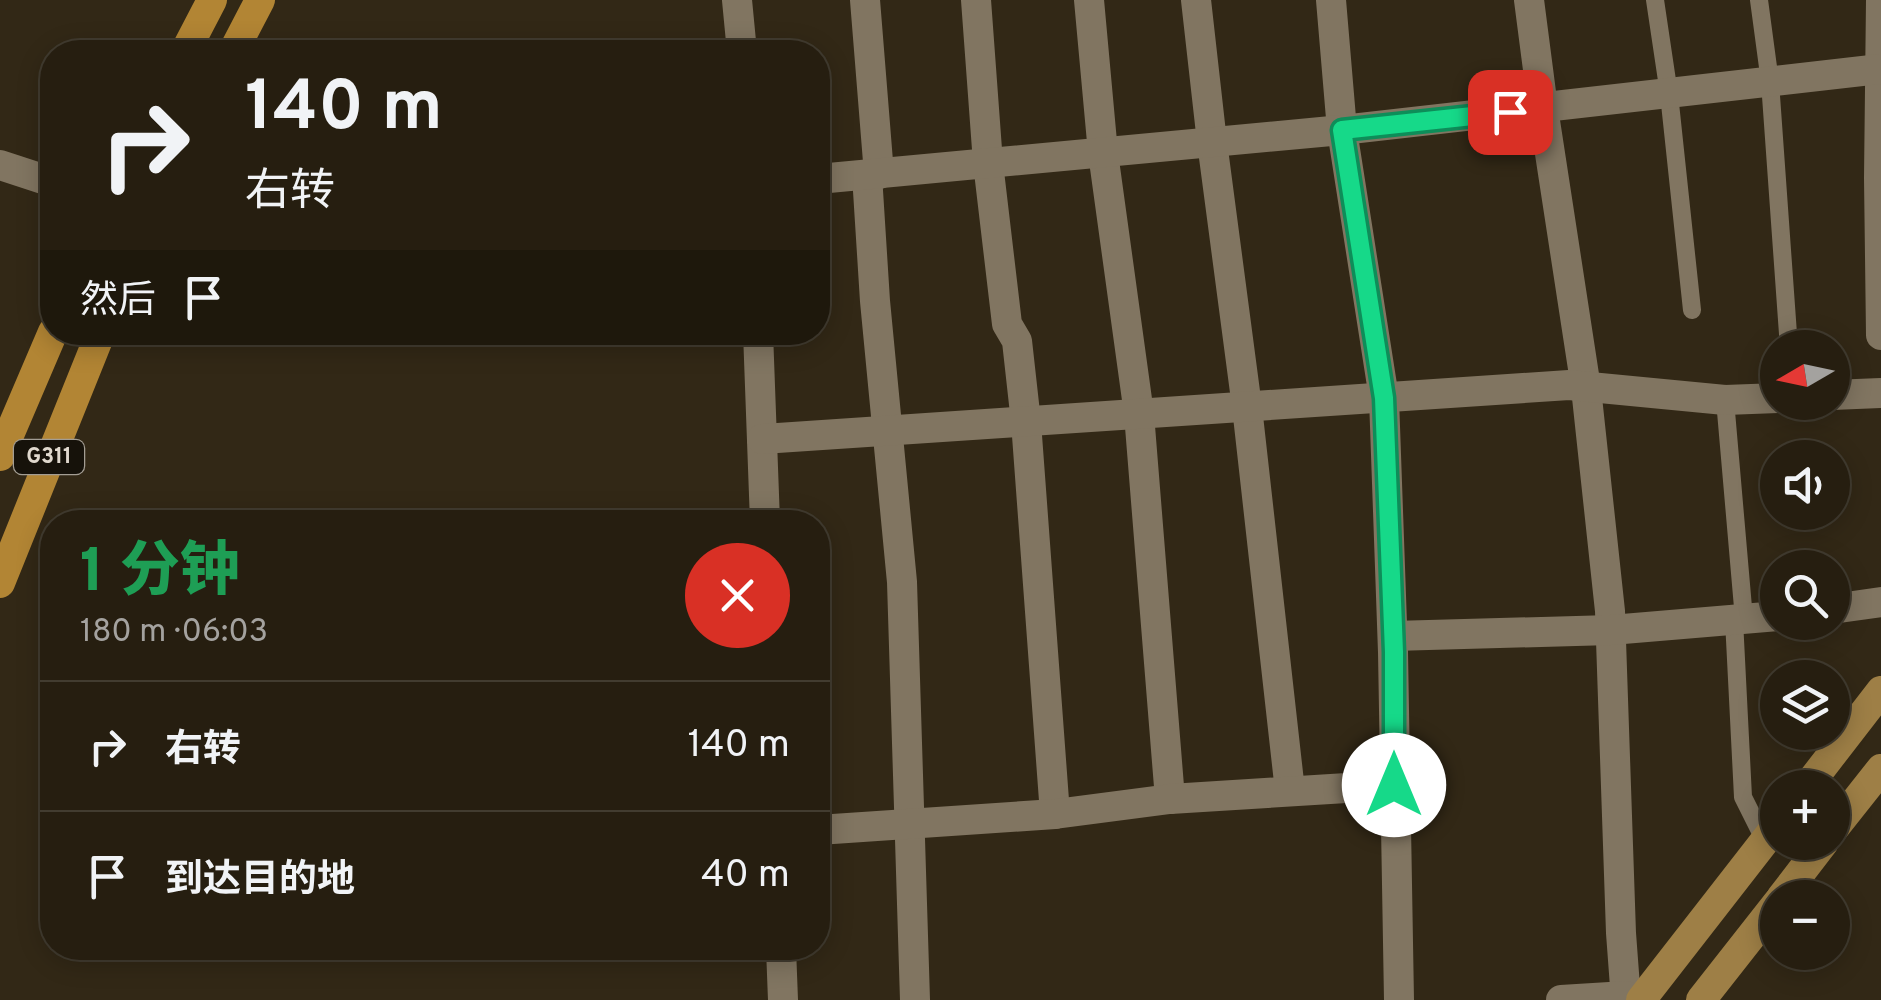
<!DOCTYPE html>
<html lang="zh">
<head>
<meta charset="utf-8">
<style>
	:root { --surface:#261e10; --page:#322b1e; --text:#f1f3f6; --muted:#a4a29f; --line:#423c30 }
	body { margin:0; font-family:Overpass,"Noto Sans SC",sans-serif; background:var(--page); color:var(--text); height:100vh; display:flex; flex-direction:column; font-size:38px; white-space:nowrap }
	* { box-sizing:border-box; margin:0 }
	p { font-size:32px; color:var(--muted) }
	.icon { flex:none; width:55px; height:55px; fill:none; stroke:currentColor; stroke-width:2; stroke-linecap:round; stroke-linejoin:round }
	.map { position:relative; flex:1; overflow:hidden }
	.sheet { position:absolute; left:40px; top:510px; width:790px; height:450px; display:flex; flex-direction:column; background:var(--surface); border-radius:40px; box-shadow:0 5px 25px #0003,0 0 0 2px var(--line) }
	.sheet>* { flex:none }
	.hud { position:absolute; left:40px; top:40px; width:790px; height:305px; border-radius:40px; box-shadow:0 5px 25px #0003,0 0 0 2px var(--line); background:#261e10; color:var(--text); overflow:hidden }
	.needle { width:65px; rotate:261deg }
	.controls { position:absolute; left:1760px; top:330px; display:grid; gap:20px }
	.controls a { display:grid; place-items:center; width:90px; height:90px; border-radius:50%; background:var(--surface); box-shadow:0 5px 25px #0003,0 0 0 2px var(--line); font-size:50px }
	.pin { position:absolute; display:grid; place-items:center; width:85px; height:85px; color:#fff; margin:-42px; border-radius:20px; box-shadow:0 5px 15px #0006 }
	.me { position:absolute; width:110px; margin:-55px; rotate:0deg; stroke-linejoin:round; filter:drop-shadow(0 0 8px #0008) }
	.turn { display:flex; align-items:center; gap:35px; height:210px; padding:0 40px; font-size:45px }
	.turn .icon { width:130px; height:130px; stroke-width:2.5 }
	.turn b { display:block; font-size:70px; line-height:85px }
	.then { display:flex; align-items:center; height:95px; padding:0 40px; background:#0003; gap:20px; font-size:38px }
	.round { display:grid; place-items:center; flex:none; width:105px; height:105px; border-radius:52px; background:var(--page) }
	.headline { display:flex; align-items:center; justify-content:space-between; height:170px; padding:0 40px }
	h1 { font-size:60px; font-weight:800; line-height:75px; color:#1e9e55 }
	ul { padding:0; list-style:none }
	li { display:flex; align-items:center; gap:30px; height:130px; padding:0 40px; border-top:2px solid var(--line) }
	li div { flex:1 }
	li b { display:block; font-size:38px }
	li em { font-style:normal }
	.map>svg:first-child { display:block }
</style>
</head>
<body>
<div class="map">
<svg width="1881" height="1000" viewBox="0 0 1881 1000">
	<rect width="100%" height="100%" fill="#322816"/>
	<g fill="none" stroke-linecap="round" stroke-linejoin="round">
		<!-- lane -->
		<g stroke="#817561" stroke-width="18">
			<polyline points="1655,0 1669,94 1692,310"/>
			<polyline points="1759,0 1770,82 1789,348"/>
			<polyline points="1725,400 1744,619 1734,620 1743,797 1765,841"/>
		</g>
		<!-- street -->
		<g stroke="#817561" stroke-width="30">
			<polyline points="737,0 742,52"/>
			<polyline points="865,0 879,174"/>
			<polyline points="976,0 988,163 1007,324 1017,341 1026,422 1055,814"/>
			<polyline points="1089,0 1103,153 1139,414 1170,799"/>
			<polyline points="1196,0 1212,142 1247,407 1290,791"/>
			<polyline points="1331,0 1342,130 1384,398 1393,652 1399,1000"/>
			<polyline points="1529,0 1543,108 1586,388 1610,611 1621,933 1626,1000"/>
			<polyline points="1881,0 1879,178 1881,335"/>
			<polyline points="867,175 875,301 902,582 915,1000"/>
			<polyline points="818,179 1342,130 1880,69"/>
			<polyline points="758,332 765,522"/>
			<polyline points="1832,395 1881,393"/>
			<polyline points="762,439 1569,385 1725,400 1778,398"/>
			<polyline points="1832,609 1881,602"/>
			<polyline points="1393,636 1611,630 1778,616"/>
			<polyline points="818,830 1055,814 1170,799 1395,785"/>
			<polyline points="781,948 783,1000"/>
			<polyline points="1561,1000 1626,996"/>
		</g>
		<!-- secondary -->
		<polyline stroke="#817561" stroke-width="30" points="0,165 52,182"/>
		<!-- primary -->
		<g stroke="#9e7f46" stroke-width="30">
			<polyline points="1806,788 1881,691"/>
			<polyline points="1832,831 1881,769"/>
			<polyline points="1781,898 1824,842"/>
			<polyline points="1641,1000 1778,824"/>
			<polyline points="1701,1000 1778,902"/>
		</g>
		<!-- highway -->
		<g stroke="#b28534" stroke-width="30">
			<polyline points="185,52 212,0"/>
			<polyline points="233,52 260,0"/>
			<polyline points="0,456 53,332"/>
			<polyline points="0,583 101,332"/>
		</g>
	</g>
	<g fill="none" stroke-linecap="round" stroke-linejoin="round">
		<defs>
			<polyline id="route" points="1394,785 1394,652 1384,398 1342,130 1510,112"/>
		</defs>
		<!-- route casing -->
		<use href="#route" stroke="#0e8d59" stroke-width="25"/>
		<!-- route -->
		<use href="#route" stroke="#16d989" stroke-width="18"/>
	</g>
	<g text-anchor="middle" dominant-baseline="central" stroke-width="10" stroke-linejoin="round" paint-order="stroke">
		<!-- shield labels -->
		<rect fill="#16120a" stroke="#a39d93" stroke-width="2.5" x="14" y="440" width="70" height="34" rx="8"/>
		<g font-size="22" font-weight="bold" fill="#e0d9ce">
			<text x="49" y="457">G311</text>
		</g>
	</g>
</svg>
<div class="controls">
<a><svg class="needle" viewBox="-14 -14 28 28"><path d="M0-13l5 13h-10z" fill="#e53935"/><path d="M0 13l5-13h-10z" fill="#a4a29f"/></svg></a>
<a><svg class="icon" aria-label="sound" viewBox="0 0 24 24"><path d="M4 9h4l5-4v14l-5-4H4zM17 9q2 3 0 6"/></svg></a>
<a><svg class="icon" aria-label="search" viewBox="0 0 24 24"><circle cx="10" cy="10" r="6"/><path d="M15 15l6 6"/></svg></a>
<a><svg class="icon" aria-label="layers" viewBox="0 0 24 24"><path d="M12 4l9 5-9 5-9-5zM3 14l9 5 9-5"/></svg></a>
<a>+</a>
<a>−</a>
</div>
<div class="pin" style="left:1510px;top:112px;background:#d93025"><svg class="icon" aria-label="arrive" viewBox="0 0 24 24"><path d="M6 21V4h12l-3 4 3 4H6"/></svg></div>
<svg class="me" style="left:1394px;top:785px" viewBox="-20 -20 40 40"><circle r="19" fill="#fff"/><path d="M0-13L10 11 0 6-10 11z" fill="#16d989"/></svg>
<div class="hud">
<div class="turn"><svg class="icon" aria-label="right" viewBox="0 0 24 24"><path d="M7 20v-9h11M14 6l5 5-5 5"/></svg><div><b>140 m</b>右转</div></div>
<div class="then">然后<svg class="icon" aria-label="arrive" viewBox="0 0 24 24"><path d="M6 21V4h12l-3 4 3 4H6"/></svg></div>
</div>
<section class="sheet">
<div class="headline"><div><h1>1 分钟</h1><p>180 m · 06:03</p></div><a class="round" style="background:#d93025;color:#fff"><svg class="icon" aria-label="close" viewBox="0 0 24 24"><path d="M6 6l12 12M18 6L6 18"/></svg></a></div>
<ul>
<li><svg class="icon" aria-label="right" viewBox="0 0 24 24"><path d="M7 20v-9h11M14 6l5 5-5 5"/></svg><div><b>右转</b></div><em>140 m</em></li>
<li><svg class="icon" aria-label="arrive" viewBox="0 0 24 24"><path d="M6 21V4h12l-3 4 3 4H6"/></svg><div><b>到达目的地</b></div><em>40 m</em></li>
</ul>
</section>
</div>
</body>
</html>
